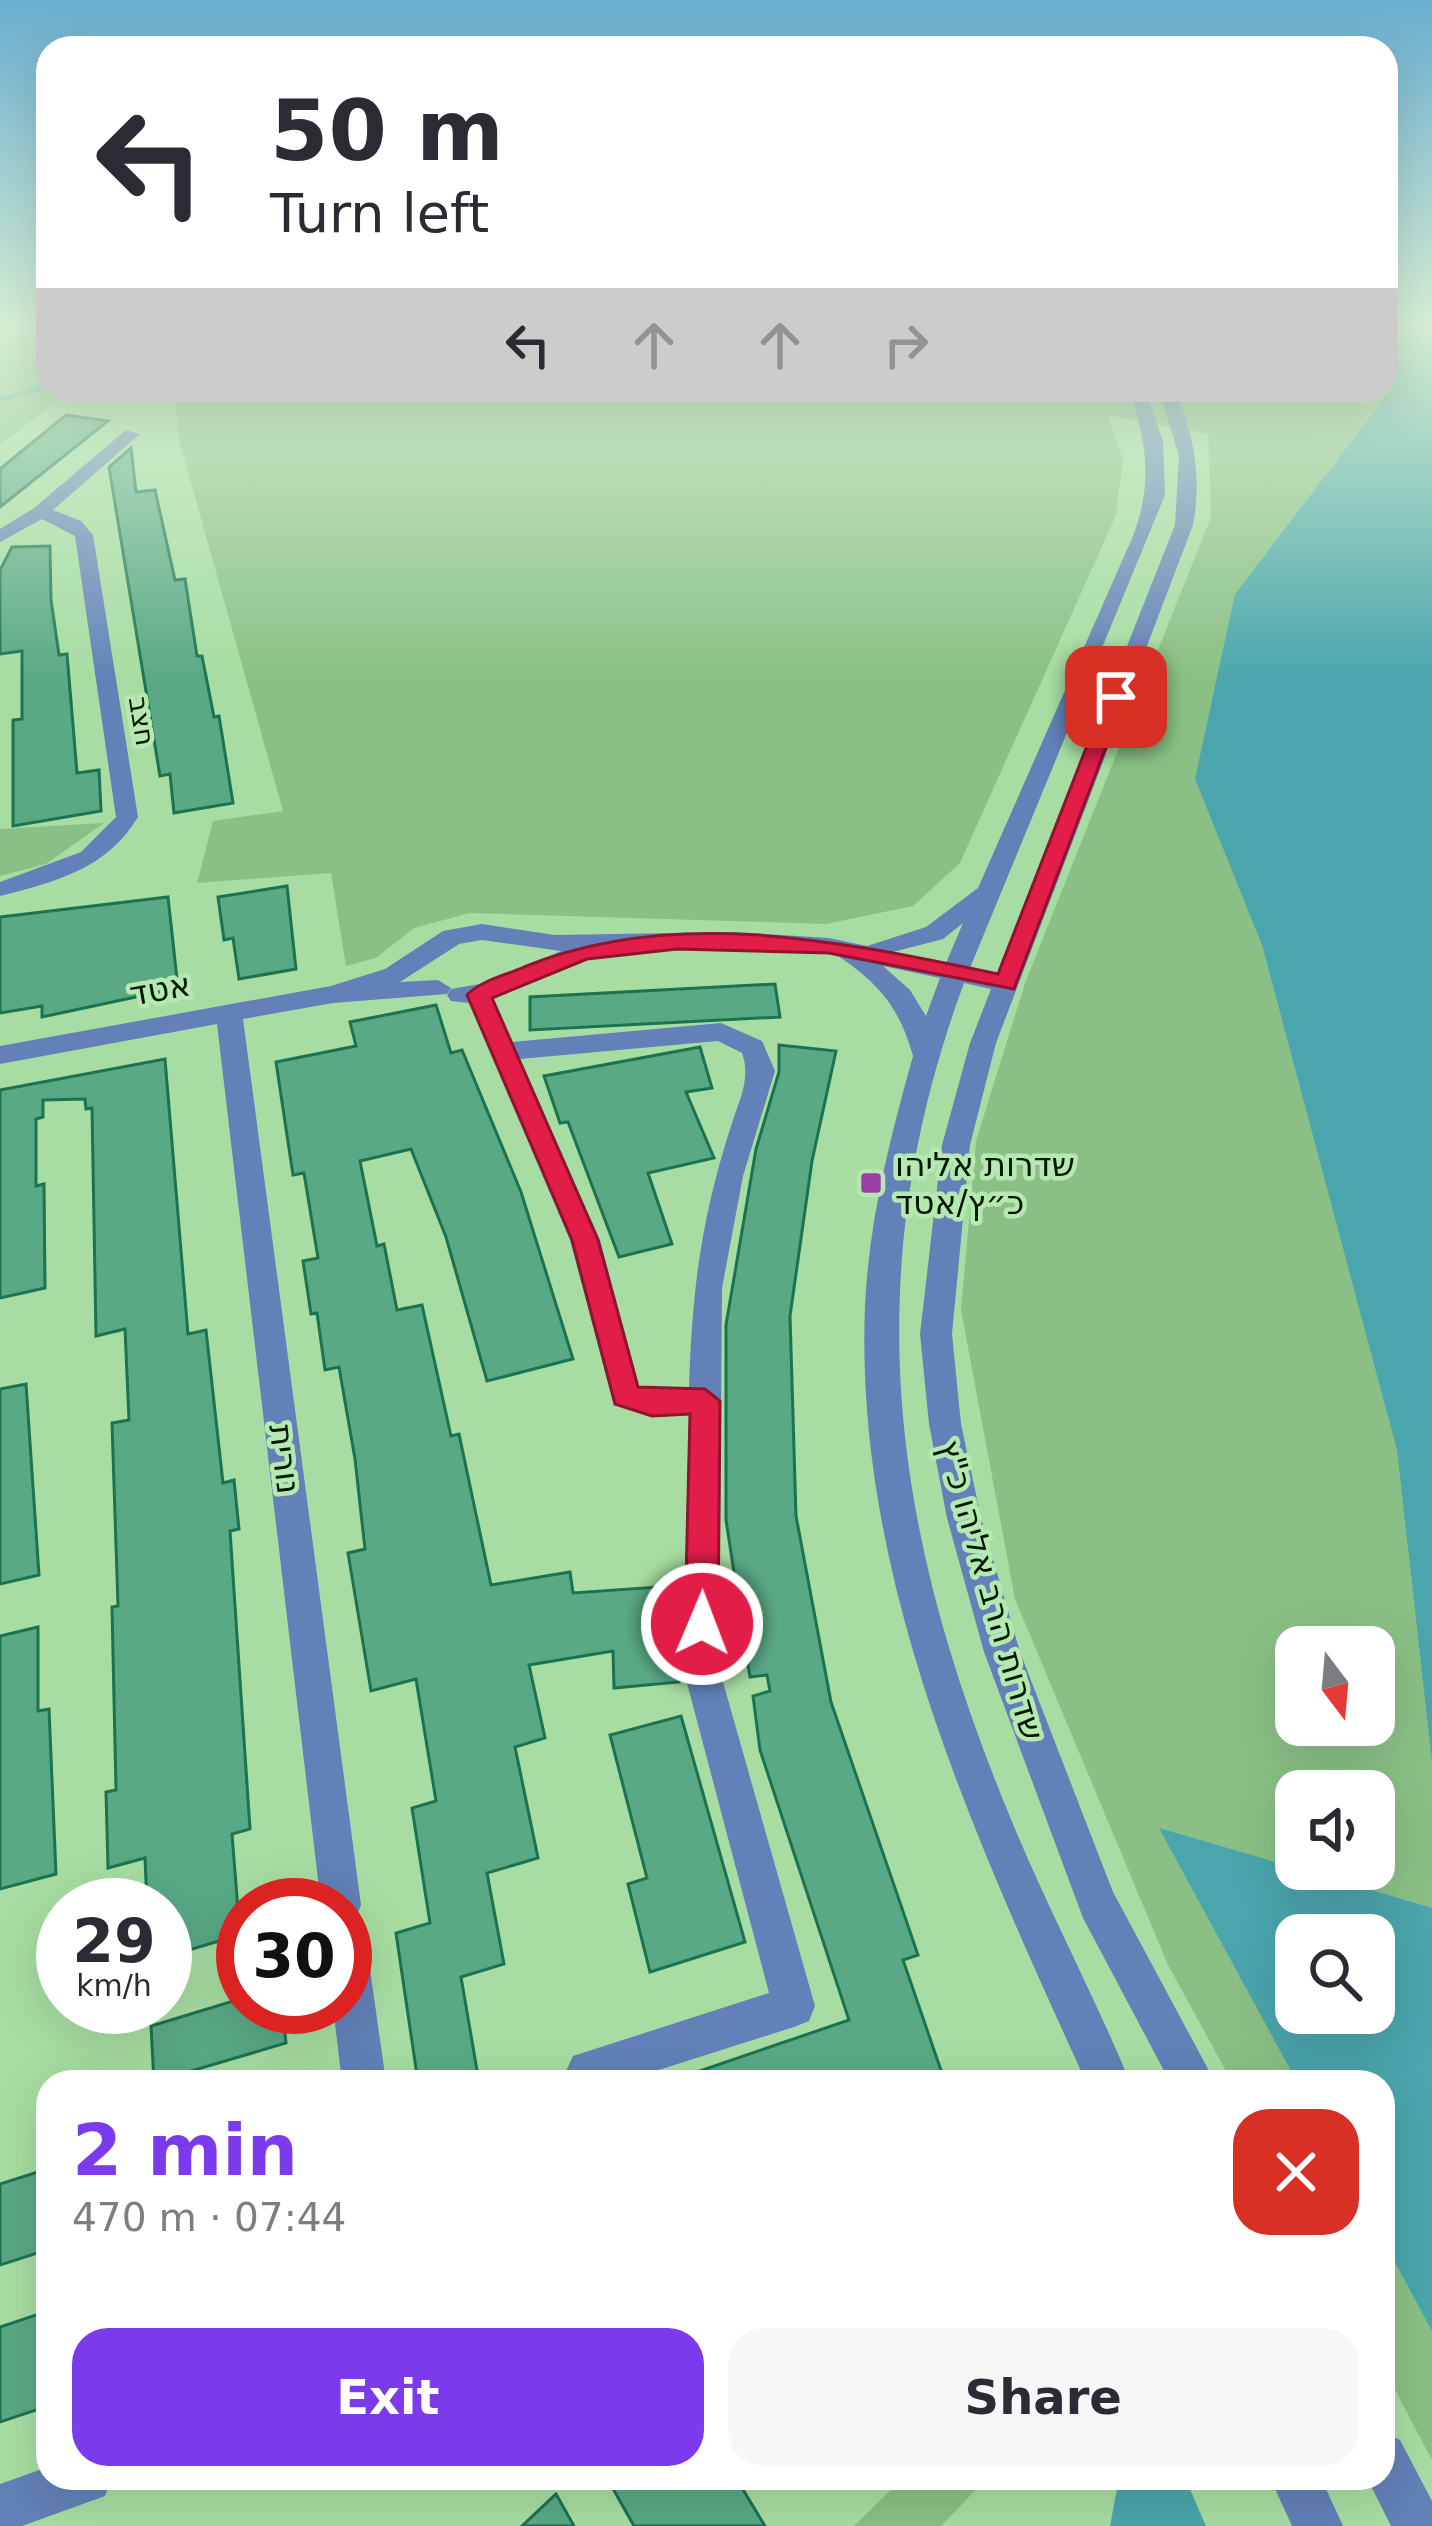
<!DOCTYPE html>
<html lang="en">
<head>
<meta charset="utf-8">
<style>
	:root { --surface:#fff; --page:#f7f7f7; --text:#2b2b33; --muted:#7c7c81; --accent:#7c3aed }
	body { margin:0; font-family:"DejaVu Sans",Heebo,sans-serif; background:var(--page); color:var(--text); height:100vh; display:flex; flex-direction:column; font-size:45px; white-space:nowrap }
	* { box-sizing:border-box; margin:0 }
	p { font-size:39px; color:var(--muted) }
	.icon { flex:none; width:66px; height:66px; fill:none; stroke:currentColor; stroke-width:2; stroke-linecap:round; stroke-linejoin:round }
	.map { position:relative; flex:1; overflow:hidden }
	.sheet { position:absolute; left:36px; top:2070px; width:1359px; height:420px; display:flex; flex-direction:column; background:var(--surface); border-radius:36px; box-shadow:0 12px 48px #0002 }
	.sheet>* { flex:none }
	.banner { position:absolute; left:36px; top:36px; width:1362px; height:366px; border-radius:36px; box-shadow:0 12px 48px #0002; background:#fff; color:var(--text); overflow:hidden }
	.needle { width:78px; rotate:164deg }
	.controls { position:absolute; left:1275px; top:1626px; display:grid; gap:24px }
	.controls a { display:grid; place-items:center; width:120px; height:120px; border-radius:24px; background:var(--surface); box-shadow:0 12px 48px #0002; font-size:60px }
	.speed { position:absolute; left:36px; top:1878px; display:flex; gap:24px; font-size:60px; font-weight:700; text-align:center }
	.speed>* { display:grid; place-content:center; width:156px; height:156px; border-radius:50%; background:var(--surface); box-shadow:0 12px 48px #0002; line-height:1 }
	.speed small { font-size:30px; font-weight:400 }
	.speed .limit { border:18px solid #d22; background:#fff; color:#111 }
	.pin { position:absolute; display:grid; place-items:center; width:102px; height:102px; color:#fff; margin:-51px; border-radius:24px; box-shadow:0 6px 18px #0006 }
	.me { position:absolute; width:132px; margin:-66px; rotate:1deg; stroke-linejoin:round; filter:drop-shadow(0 0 9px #0008) }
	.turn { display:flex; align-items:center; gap:42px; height:252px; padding:0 36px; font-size:54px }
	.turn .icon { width:156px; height:156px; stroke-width:2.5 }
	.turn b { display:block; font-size:84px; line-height:102px }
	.lanes { display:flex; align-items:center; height:114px; padding:0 36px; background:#0003; justify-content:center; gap:60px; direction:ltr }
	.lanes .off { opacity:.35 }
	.round { display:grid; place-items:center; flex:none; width:126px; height:126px; border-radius:36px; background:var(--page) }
	.headline { display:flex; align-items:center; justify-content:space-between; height:204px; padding:0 36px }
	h1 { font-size:72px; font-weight:700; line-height:90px; color:var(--accent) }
	.action { display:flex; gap:24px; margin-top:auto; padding:24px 36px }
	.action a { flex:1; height:138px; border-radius:36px; background:var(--accent); color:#fff; font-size:48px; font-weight:700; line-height:138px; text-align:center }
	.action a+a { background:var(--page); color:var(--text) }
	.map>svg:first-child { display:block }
</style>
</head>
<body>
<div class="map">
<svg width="1432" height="2526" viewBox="0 0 1432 2526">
	<rect width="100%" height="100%" fill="#a7dda2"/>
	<!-- green -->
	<g fill="#8ac085" fill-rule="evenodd">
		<polygon points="48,327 48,390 88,390 63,397 0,445 0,337"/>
		<path d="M175 390 1390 391 1235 594 1262 945 1282 1020 1432 1460V2460L1383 2367V2082H1232L1168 1965 1015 1599 961 1310 976 1141 1025 983 1211 517 1208 434 1108 415 1123 460 1116 515 960 863 913 906 826 924 470 913 414 928 376 958 346 966 331 873 197 883 213 821 283 811 178 436ZM1296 1647H1374V1725H1296ZM1296 1791H1374V1869H1296ZM1296 1935H1374V2013H1296Z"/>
		<polygon points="104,823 46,864 0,876 0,829"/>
		<polygon points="903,2478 987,2478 941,2526 854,2526"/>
	</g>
	<!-- water -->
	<g fill="#4aa5ac" fill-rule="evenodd">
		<polygon points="1386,326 1432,326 1432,1761 1397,1450 1262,945 1195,779 1235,594 1389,392"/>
		<path d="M1159 1828 1432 1908V2331L1383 2240V2082H1297ZM1296 1935H1374V2013H1296Z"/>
		<polygon points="1119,2478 1185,2478 1206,2526 1110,2526"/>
	</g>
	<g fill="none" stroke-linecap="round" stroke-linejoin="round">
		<!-- stream -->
		<polyline stroke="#4aa5ac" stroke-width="4.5" points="0,400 48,386"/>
	</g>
	<!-- building -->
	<g fill="#59a985" stroke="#1b7351" stroke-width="3">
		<polygon points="66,415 108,421 0,507 0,469"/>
		<polygon points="131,448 136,492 155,490 175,580 185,579 197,656 202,656 214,717 219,716 233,803 174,813 170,774 160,776 109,467"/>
		<polygon points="50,546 51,600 59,655 67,654 77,773 99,770 101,811 13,826 13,720 22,719 22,651 0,654 0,570 12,547"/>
		<polygon points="287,886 296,969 239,979 233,938 224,940 218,897"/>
		<polygon points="168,897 178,988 42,1017 42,1006 0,1013 0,917"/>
		<polygon points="775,984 780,1017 530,1030 530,997"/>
		<polygon points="436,1005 451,1053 462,1050 521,1192 573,1359 487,1381 446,1237 411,1149 360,1161 377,1246 384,1244 397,1310 422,1305 451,1436 459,1434 491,1585 570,1572 573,1593 672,1586 679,1682 614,1688 613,1651 529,1665 545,1738 515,1747 538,1858 487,1873 504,1964 461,1977 479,2082 418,2082 396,1933 430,1923 412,1808 436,1801 416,1679 371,1691 348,1553 365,1549 355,1459 339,1367 325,1370 317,1313 311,1314 303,1261 318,1258 304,1173 293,1175 276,1062 356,1046 350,1022"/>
		<polygon points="779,1045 836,1051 812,1161 790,1316 796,1516 831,1702 918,1955 903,1960 945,2082 686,2082 685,2076 849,2020 760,1750 753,1696 770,1691 767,1675 750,1677 726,1520 726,1325 756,1149 779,1072"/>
		<polygon points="700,1047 712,1088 686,1092 714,1158 648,1173 672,1244 619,1257 568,1122 560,1123 544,1076"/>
		<polygon points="165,1059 188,1334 206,1330 223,1483 234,1480 239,1529 230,1531 250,1829 232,1834 240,1935 165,1957 165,1905 147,1905 145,1858 108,1868 106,1792 116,1790 112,1607 118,1606 112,1423 129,1420 125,1329 96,1336 92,1108 86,1109 85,1099 43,1100 43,1117 36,1119 36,1186 44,1184 45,1288 0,1298 0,1090"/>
		<polygon points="26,1384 39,1575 0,1584 0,1389"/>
		<polygon points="38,1627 38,1711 49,1709 56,1874 0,1889 0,1636"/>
		<polygon points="681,1716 745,1942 650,1972 628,1884 647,1878 610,1735"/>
		<polygon points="243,1998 243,2007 282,2007 286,2043 154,2082 151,2026"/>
		<polygon points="47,2169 47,2250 0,2265 0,2184"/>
		<polygon points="48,2311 48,2406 0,2422 0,2327"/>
		<polygon points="607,2478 736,2478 765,2526 634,2526"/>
		<polygon points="556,2494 574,2526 522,2526"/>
	</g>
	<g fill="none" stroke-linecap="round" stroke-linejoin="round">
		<!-- minor -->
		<g fill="#6381b8" fill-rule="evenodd">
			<polygon points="21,326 35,326 36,328 29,332"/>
			<path d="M1129 390H1145L1163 441 1165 495 970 968 997 974 1175 525 1179 456 1159 390H1175C1194 435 1202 476 1193 525L996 1043 970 1145 952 1334 961 1424 981 1518 1020 1652 1113 1892 1215 2082H1170L1083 1918 984 1652 947 1518 929 1424 920 1334 942 1145 970 1043 991 989 964 983C854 1281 893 1537 1013 1824 1049 1911 1094 1995 1130 2082H1086C976 1840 854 1579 865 1306 869 1220 890 1138 913 1056 899 1006 878 983 838 956 819 943 629 950 594 950L592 958 493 998 512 1042 721 1023 762 1041 775 1071 743 1176 722 1288 719 1668 815 2006 809 2021 794 2027 621 2082H571L566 2071 573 2056 769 1993 683 1668 689 1415 652 1417 614 1404 570 1240 470 1003 451 1001 447 995 451 989 486 983 561 951 482 940 459 944 400 982 438 980 451 988 447 994 333 1003 243 1019 361 1905 356 1918 365 1934 386 2082H342L333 2007H345V1905H321L217 1024 0 1064V1046L331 986 385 969 443 931 482 924 555 935 734 932 829 938 867 946 926 927 978 888 1133 536C1153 483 1147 443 1129 390ZM963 923 946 963 893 952 943 939ZM883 966 940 978 926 1016 910 990ZM718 1041 742 1053C751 1078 740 1098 732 1123 701 1218 692 1290 689 1388L652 1391 639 1386 600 1240 520 1059Z"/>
			<path d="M126 430 140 434 53 510 81 521 93 535 138 817C107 869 55 882 0 896V882L81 852 116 817 75 536 42 519 0 542V529L34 508Z"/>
			<polygon points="1383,2432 1400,2440 1432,2501 1432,2526 1391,2526 1367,2478 1383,2478"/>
			<polygon points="48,2467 48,2478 112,2478 105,2496 22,2526 0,2526 0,2484"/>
			<polygon points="1270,2478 1321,2478 1343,2526 1292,2526"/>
		</g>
	</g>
	<!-- sky -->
	<linearGradient id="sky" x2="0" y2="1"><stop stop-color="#69aed0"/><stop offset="0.48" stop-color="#d7f0d5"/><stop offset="1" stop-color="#d7f0d5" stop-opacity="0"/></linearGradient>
	<rect width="1432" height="679" fill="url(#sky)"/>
	<!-- route -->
	<path fill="#e11d48" stroke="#92132f" stroke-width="3" d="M1116 691 1125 697 1014 989 829 953 677 949 587 959 492 998 598 1240 638 1387 705 1389 720 1401 718 1624 713 1635 702 1639 690 1635 685 1624 690 1414 652 1416 615 1404 572 1240 467 995C480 981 506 975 524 967 676 905 843 942 998 974L1106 697Z"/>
	<!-- markers -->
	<rect fill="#9c3fa9" stroke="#b4eaaf" stroke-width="4.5" x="859" y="1171" width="24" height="24" rx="6"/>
	<g text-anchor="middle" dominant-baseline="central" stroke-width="9" stroke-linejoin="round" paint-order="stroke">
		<!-- far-street labels -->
		<g font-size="27" fill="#041704" stroke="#b4eaaf">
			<text transform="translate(142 721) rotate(81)">חצב</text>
		</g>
		<!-- street labels -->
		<g font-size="33" fill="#041704" stroke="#b4eaaf">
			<text transform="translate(160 989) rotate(-10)">אטד</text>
			<text transform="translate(285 1459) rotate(83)">נורית</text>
			<text transform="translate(991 1590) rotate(74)">שדרות הרב אליהו כ"ץ</text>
		</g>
		<!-- poi labels -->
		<g font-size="33" fill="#041704" stroke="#b4eaaf" text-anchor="start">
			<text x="895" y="1164">שדרות אליהו<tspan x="895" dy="38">כ״ץ/אטד</tspan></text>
		</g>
	</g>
</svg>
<div class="controls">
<a><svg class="needle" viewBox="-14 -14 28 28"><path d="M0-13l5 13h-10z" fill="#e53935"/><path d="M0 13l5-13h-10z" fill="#7c7c81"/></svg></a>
<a><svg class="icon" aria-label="sound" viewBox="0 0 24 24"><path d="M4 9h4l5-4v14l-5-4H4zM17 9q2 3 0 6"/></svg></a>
<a><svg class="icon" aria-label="search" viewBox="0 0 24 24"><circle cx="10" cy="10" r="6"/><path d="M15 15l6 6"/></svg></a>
</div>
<div class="speed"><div>29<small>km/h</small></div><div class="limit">30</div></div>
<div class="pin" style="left:1116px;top:697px;background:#d93025"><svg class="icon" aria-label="arrive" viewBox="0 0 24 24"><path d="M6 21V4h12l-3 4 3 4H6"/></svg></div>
<svg class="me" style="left:702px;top:1624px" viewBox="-20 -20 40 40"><circle r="17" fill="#e11d48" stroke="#fff" stroke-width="3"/><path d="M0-11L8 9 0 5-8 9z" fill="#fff"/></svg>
<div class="banner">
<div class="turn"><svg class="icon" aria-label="left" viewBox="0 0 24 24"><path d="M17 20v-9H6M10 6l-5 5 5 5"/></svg><div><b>50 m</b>Turn left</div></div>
<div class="lanes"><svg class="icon" aria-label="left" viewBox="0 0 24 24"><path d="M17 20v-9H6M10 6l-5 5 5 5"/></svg><svg class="icon off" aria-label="ahead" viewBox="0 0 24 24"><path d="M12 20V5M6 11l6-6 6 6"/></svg><svg class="icon off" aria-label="ahead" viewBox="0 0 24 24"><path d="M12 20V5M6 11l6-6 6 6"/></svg><svg class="icon off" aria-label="right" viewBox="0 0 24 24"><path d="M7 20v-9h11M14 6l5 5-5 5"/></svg></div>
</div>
<section class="sheet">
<div class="headline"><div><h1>2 min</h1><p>470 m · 07:44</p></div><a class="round" style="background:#d93025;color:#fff"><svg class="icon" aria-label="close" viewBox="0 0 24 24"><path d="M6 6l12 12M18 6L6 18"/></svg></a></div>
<div class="action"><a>Exit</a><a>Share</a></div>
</section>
</div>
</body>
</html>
